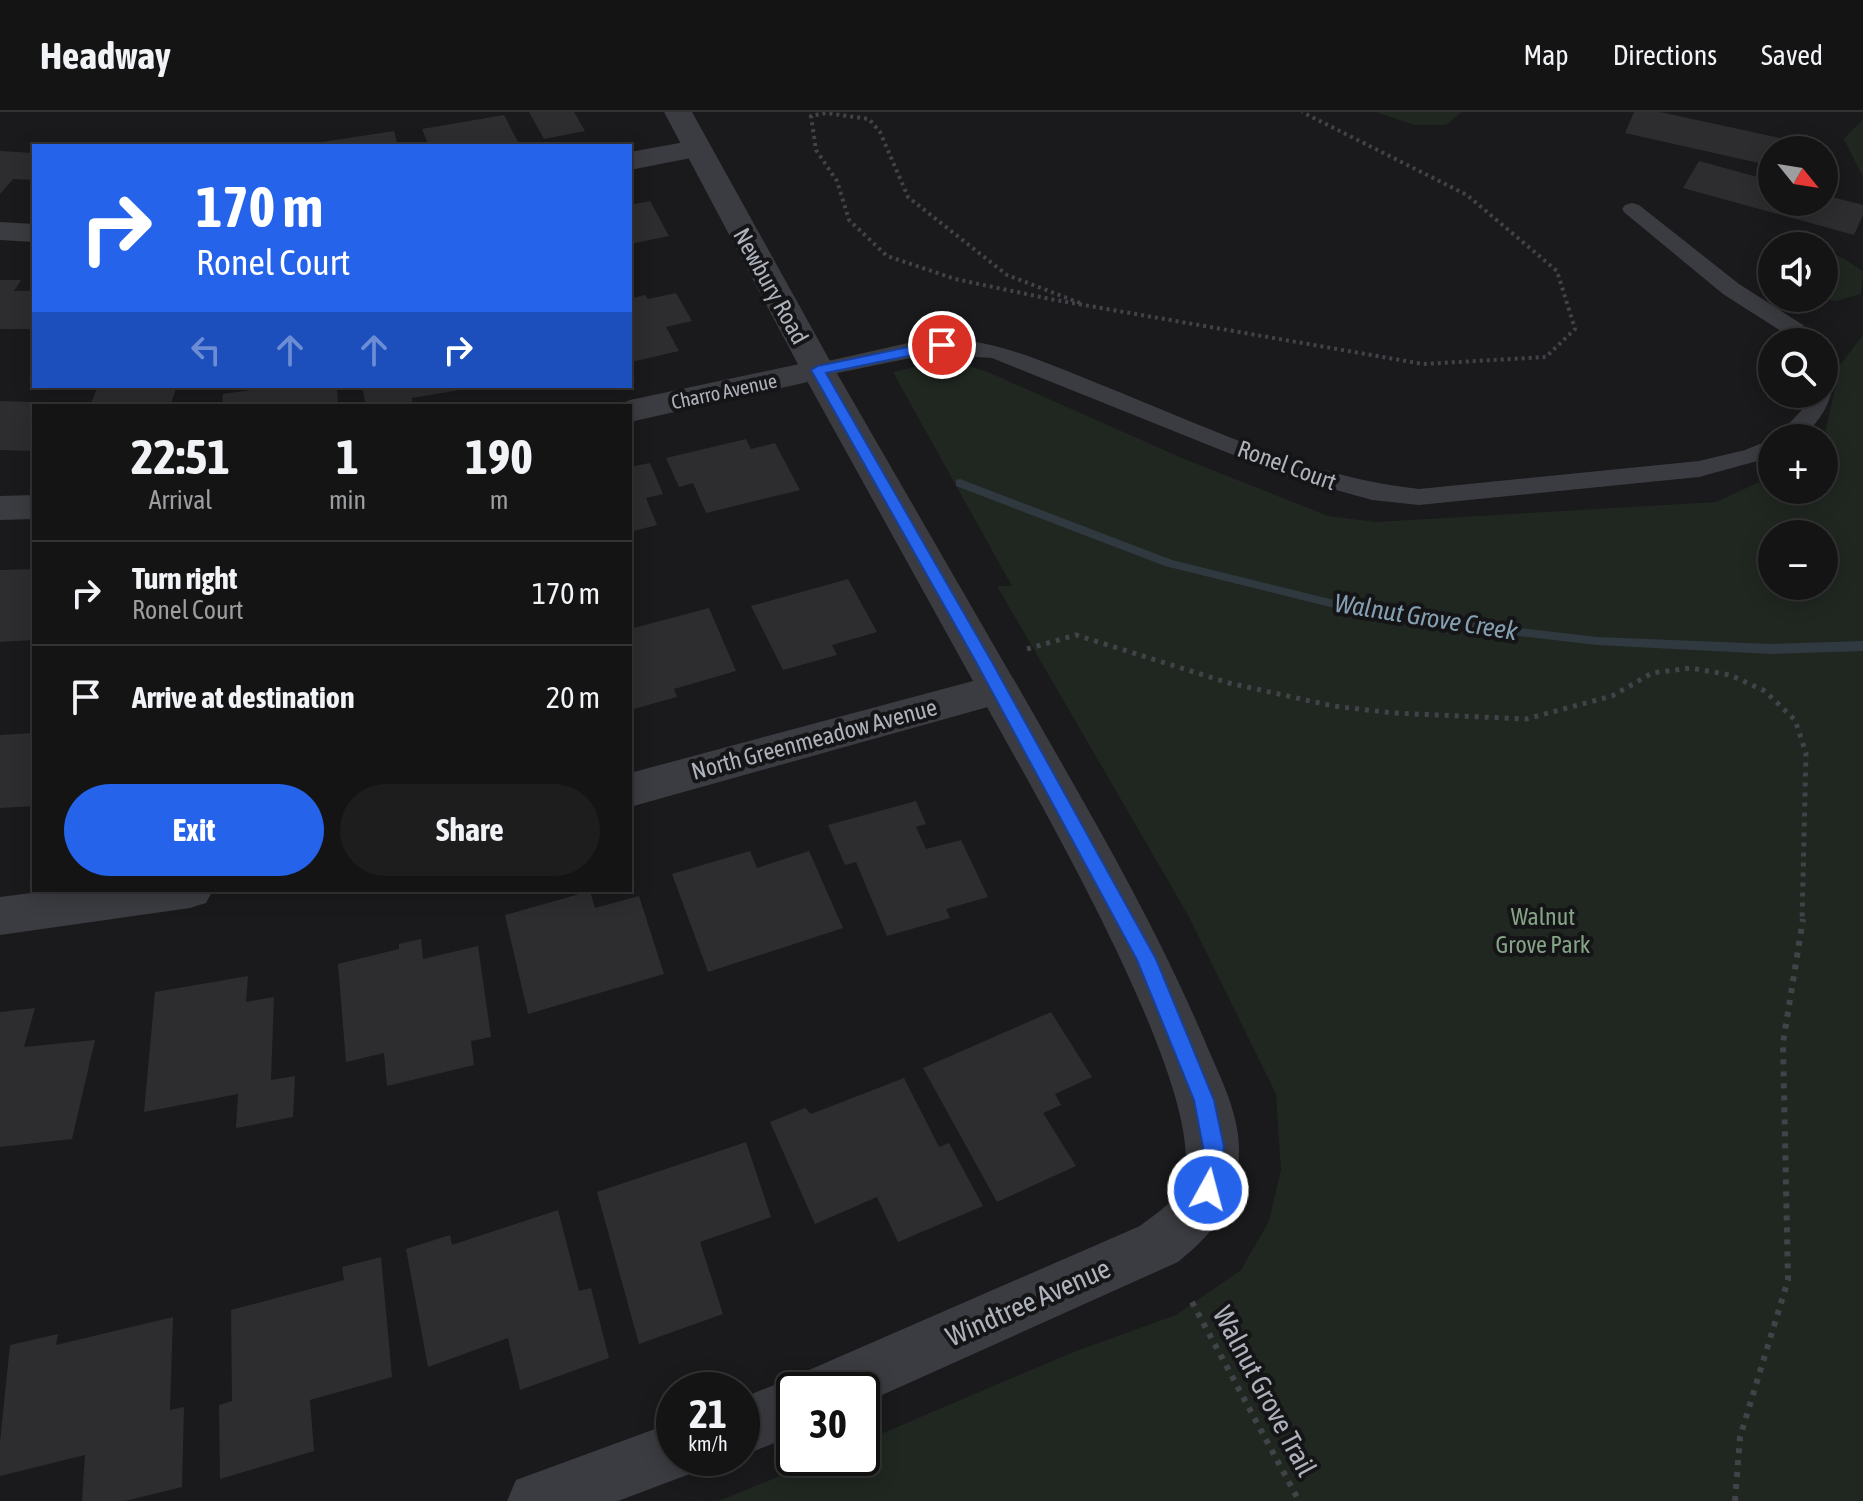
<!DOCTYPE html>
<html lang="en">
<head>
<meta charset="utf-8">
<style>
	:root { --surface:#141415; --page:#1d1d1e; --text:#f1f3f6; --muted:#9d9ea0; --line:#333334; --accent:#2563eb }
	body { margin:0; font-family:"Asap Condensed",sans-serif; background:var(--page); color:var(--text); height:100vh; display:flex; flex-direction:column; font-size:30px; white-space:nowrap }
	* { box-sizing:border-box; margin:0 }
	p { font-size:26px; color:var(--muted) }
	.icon { flex:none; width:44px; height:44px; fill:none; stroke:currentColor; stroke-width:2; stroke-linecap:round; stroke-linejoin:round }
	.map { position:relative; flex:1; overflow:hidden }
	.details { position:absolute; left:32px; top:292px; width:600px; height:488px; display:flex; flex-direction:column; background:var(--surface); border-radius:0px; box-shadow:0 4px 20px #0003,0 0 0 2px var(--line) }
	.details>* { flex:none }
	.hud { position:absolute; left:32px; top:32px; width:600px; height:244px; border-radius:0px; box-shadow:0 4px 20px #0003,0 0 0 2px var(--line); background:#2563eb; color:#fff; overflow:hidden }
	.needle { width:52px; rotate:120deg }
	.fabs { position:absolute; left:1758px; top:24px; display:grid; gap:16px }
	.fabs a { display:grid; place-items:center; width:80px; height:80px; border-radius:50%; background:var(--surface); box-shadow:0 4px 20px #0003,0 0 0 2px var(--line); font-size:40px }
	.speed { position:absolute; left:656px; top:1260px; display:flex; gap:16px; font-size:40px; font-weight:700; text-align:center }
	.speed>* { display:grid; place-content:center; width:104px; height:104px; border-radius:50%; background:var(--surface); box-shadow:0 4px 20px #0003,0 0 0 2px var(--line); line-height:1 }
	.speed small { font-size:20px; font-weight:400 }
	.speed .limit { border:4px solid #111; border-radius:12px; background:#fff; color:#111 }
	.pin { position:absolute; display:grid; place-items:center; width:68px; height:68px; color:#fff; margin:-34px; border:4px solid #fff; border-radius:50%; box-shadow:0 2px 8px #0007 }
	.me { position:absolute; width:88px; margin:-44px; rotate:7deg; stroke-linejoin:round; filter:drop-shadow(0 0 6px #0008) }
	.turn { display:flex; align-items:center; gap:28px; height:168px; padding:0 32px; font-size:36px }
	.turn .icon { width:104px; height:104px; stroke-width:2.5 }
	.turn b { display:block; font-size:56px; line-height:68px }
	.lanes { display:flex; align-items:center; height:76px; padding:0 32px; background:#0003; justify-content:center; gap:40px; direction:ltr }
	.lanes .off { opacity:.35 }
	.eta { display:flex; justify-content:space-evenly; align-items:center; height:136px; text-align:center }
	.eta b { font-size:48px; font-weight:700; line-height:56px }
	.button { display:flex; gap:16px; margin-top:auto; padding:16px 32px }
	.button a { flex:1; height:92px; border-radius:48px; background:var(--accent); color:#fff; font-size:32px; font-weight:700; line-height:92px; text-align:center }
	.button a+a { background:var(--page); color:var(--text) }
	ul { padding:0; list-style:none }
	li { display:flex; align-items:center; gap:24px; height:104px; padding:0 32px; border-top:2px solid var(--line) }
	li div { flex:1 }
	li b { display:block; font-size:30px }
	li em { font-style:normal }
	header { display:flex; align-items:center; gap:48px; box-sizing:border-box; height:112px; padding:0 40px; background:var(--surface); border-bottom:2px solid var(--line) }
	header strong { font-size:38px }
	nav { display:flex; gap:44px; margin-inline-start:auto; font-size:28px }
	.map>svg:first-child { display:block }
</style>
</head>
<body>
<header>
<strong>Headway</strong>
<nav><a>Map</a><a>Directions</a><a>Saved</a></nav>
</header>
<div class="map">
<svg width="1863" height="1389" viewBox="0 0 1863 1389">
	<rect width="100%" height="100%" fill="#1a1a1c"/>
	<!-- green -->
	<g fill="#202721" fill-rule="evenodd">
		<polygon points="1376,0 1462,0 1446,13 1414,13"/>
		<polygon points="1863,7 1863,65 1844,27"/>
		<polygon points="1824,139 1841,145 1863,159 1861,182 1836,189 1815,186 1824,186"/>
		<path d="M1863 223V1389H719L824 1346H862V1330L1071 1241 1176 1203 1241 1158 1269 1109 1281 1058 1276 982 1188 803 997 474H1012L893 260 949 247 990 261 1182 346 1328 404 1376 410 1716 390 1772 364V378H1824V326H1821L1826 317 1840 253ZM1772 422H1824V474H1772Z"/>
	</g>
	<g fill="none" stroke-linecap="round" stroke-linejoin="round">
		<!-- stream -->
		<polygon fill="#303940" fill-rule="evenodd" points="960,367 1172,448 1383,500 1597,525 1771,532 1863,529 1863,539 1771,542 1597,533 1383,508 1165,454 956,374 956,368"/>
	</g>
	<!-- building -->
	<g fill="#2d2d30">
		<polygon points="529,0 574,0 585,19 544,27"/>
		<polygon points="1634,0 1660,0 1817,34 1816,38 1772,38 1772,54 1625,21"/>
		<polygon points="504,3 519,32 429,34 422,17"/>
		<polygon points="394,19 398,34 309,34 309,32"/>
		<polygon points="0,39 34,41 34,68 13,67 0,82"/>
		<polygon points="1699,49 1772,69 1772,90 1824,90 1824,83 1863,93 1863,103 1854,123 1683,76"/>
		<polygon points="650,89 669,124 630,132 630,93"/>
		<polygon points="0,168 21,168 14,179 34,179 34,217 0,217"/>
		<polygon points="676,181 692,209 666,215 679,239 631,250 630,187 645,183 648,187"/>
		<polygon points="98,274 177,274 170,294 90,294"/>
		<polygon points="279,274 337,274 338,294 222,294 223,282"/>
		<polygon points="362,274 471,274 471,276 412,286 413,294 366,294"/>
		<polygon points="0,289 66,291 64,294 34,294 34,339 0,338"/>
		<polygon points="746,327 751,337 775,331 800,378 706,401 693,371 679,375 666,346"/>
		<polygon points="650,351 663,382 646,386 657,413 630,420 630,355"/>
		<polygon points="34,457 34,528 0,530 0,458"/>
		<polygon points="848,467 877,520 832,533 837,543 783,558 751,494"/>
		<polygon points="709,496 736,559 674,577 677,585 630,598 630,517"/>
		<polygon points="34,621 34,694 0,696 0,623"/>
		<polygon points="916,689 926,712 916,715 926,737 961,728 988,785 946,797 950,806 887,824 856,750 845,753 828,713"/>
		<polygon points="750,739 757,756 809,739 843,816 708,860 672,762"/>
		<polygon points="590,779 595,796 639,784 664,862 528,902 505,803"/>
		<polygon points="421,827 423,847 478,834 491,925 471,929 474,953 387,974 384,941 346,950 338,852 399,837 399,832"/>
		<polygon points="248,864 246,890 274,885 271,968 295,964 293,1005 236,1016 238,982 144,1000 155,880"/>
		<polygon points="35,896 24,935 95,928 72,1027 0,1035 0,900"/>
		<polygon points="1051,900 1092,965 1055,982 1061,993 1043,1001 1076,1054 997,1090 923,956"/>
		<polygon points="904,966 939,1035 949,1031 983,1094 898,1130 877,1085 815,1112 770,1010 805,996 811,1002"/>
		<polygon points="746,1030 771,1105 700,1130 723,1202 639,1232 597,1080"/>
		<polygon points="558,1098 579,1179 591,1176 609,1246 520,1278 508,1226 428,1255 406,1137 450,1123 452,1133"/>
		<polygon points="381,1145 392,1265 310,1288 314,1339 220,1367 219,1293 232,1289 231,1198 344,1168 342,1155"/>
		<polygon points="173,1205 170,1298 184,1295 182,1375 125,1389 82,1389 85,1343 0,1364 0,1330 10,1233 58,1222 56,1233"/>
	</g>
	<g fill="none" stroke-linecap="round" stroke-linejoin="round">
		<!-- path-far2 -->
		<polyline stroke="#414348" stroke-width="4" stroke-dasharray="3 4" stroke-linecap="butt" points="1080,191 1007,163 908,85 880,20 869,7 826,1 811,4 816,38 837,69 849,108 887,144 955,167 1055,188 1423,252 1546,245 1575,217 1557,159 1467,83 1302,0"/>
		<!-- path-far1 -->
		<polyline stroke="#414348" stroke-width="5" stroke-dasharray="4 6" stroke-linecap="butt" points="1027,537 1076,523 1229,571 1333,594 1393,601 1526,607 1612,584 1652,561 1691,556 1730,563 1765,579 1795,608 1806,641 1802,809"/>
		<!-- path -->
		<g stroke="#414348" stroke-width="6" stroke-dasharray="5 7" stroke-linecap="butt">
			<polyline points="1192,1190 1299,1389"/>
			<polyline points="1735,1389 1740,1325 1788,1168 1783,931 1803,807"/>
		</g>
		<!-- service -->
		<g fill="#3b3c41" fill-rule="evenodd">
			<polygon points="1632,91 1639,93 1739,172 1803,213 1815,230 1792,230 1787,223 1723,182 1625,101 1622,97 1625,93"/>
			<path d="M953 227C1005 231 1051 253 1099 272 1203 313 1307 365 1419 377L1699 349 1745 338 1772 327V345L1699 365 1419 393 1372 388 1286 364 992 246 930 242 818 265 810 263 806 258 810 253 908 231Z"/>
			<path d="M1824 276 1831 282C1826 300 1815 313 1802 326H1775L1801 299 1807 282H1824Z"/>
		</g>
		<!-- minor -->
		<g fill="#3b3c41" fill-rule="evenodd">
			<polygon points="696,28 706,31 711,37 706,43 630,58 630,40"/>
			<polygon points="0,110 34,112 34,130 0,128"/>
			<polygon points="818,248 830,251 835,258 830,265 630,310 630,294 616,294 630,288"/>
			<polygon points="34,383 34,407 0,408 0,384"/>
			<path d="M998 562 1013 566C1080 684 1151 802 1204 927 1218 961 1239 999 1239 1037 1239 1090 1217 1118 1178 1150L862 1292V1278H794V1323L742 1344V1286L794 1265 804 1269 809 1258 1140 1114C1155 1102 1175 1091 1182 1071 1215 985 1025 665 977 577L983 566Z"/>
			<polygon points="674,1310 674,1346 700,1346 695,1360 618,1389 507,1389 516,1368"/>
		</g>
		<!-- tertiary -->
		<g fill="#3b3c41" fill-rule="evenodd">
			<polygon points="664,0 692,0 835,258 1019,577 1013,588 630,695 630,661 973,569 801,258"/>
			<polygon points="54,778 213,778 206,791 190,796 0,823 0,785"/>
		</g>
	</g>
	<!-- route -->
	<polygon fill="#2563eb" stroke="#184099" stroke-width="2" points="942,228 947,230 947,236 826,261 992,550 1156,847 1214,988 1224,1035 1215,1085 1208,1088 1200,1085 1197,1078 1203,1035 1194,988 1137,848 976,550 811,258 818,254"/>
	<g text-anchor="middle" dominant-baseline="central" stroke-width="8" stroke-linejoin="round" paint-order="stroke">
		<!-- far-street labels -->
		<g font-size="20" fill="#adb2bb" stroke="#151517">
			<text transform="translate(724 279) rotate(-12)">Charro Avenue</text>
		</g>
		<!-- street labels -->
		<g font-size="24" fill="#adb2bb" stroke="#151517">
			<text transform="translate(771 174) rotate(61)">Newbury Road</text>
			<text transform="translate(1287 353) rotate(20)">Ronel Court</text>
			<text transform="translate(814 627) rotate(-15)">North Greenmeadow Avenue</text>
		</g>
		<!-- park labels -->
		<g font-size="24" fill="#85a486" stroke="#151517">
			<text x="1543" y="804">Walnut<tspan x="1543" dy="28">Grove Park</tspan></text>
		</g>
		<!-- water labels -->
		<g font-size="26" font-style="italic" fill="#86a0b3" stroke="#151517">
			<text transform="translate(1426 505) rotate(9)">Walnut Grove Creek</text>
		</g>
		<!-- near-street labels -->
		<g font-size="28" fill="#adb2bb" stroke="#151517">
			<text transform="translate(1028 1190) rotate(-24)">Windtree Avenue</text>
			<text transform="translate(1265 1279) rotate(62)">Walnut Grove Trail</text>
		</g>
	</g>
</svg>
<div class="fabs">
<a><svg class="needle" viewBox="-14 -14 28 28"><path d="M0-13l5 13h-10z" fill="#e53935"/><path d="M0 13l5-13h-10z" fill="#9d9ea0"/></svg></a>
<a><svg class="icon" aria-label="sound" viewBox="0 0 24 24"><path d="M4 9h4l5-4v14l-5-4H4zM17 9q2 3 0 6"/></svg></a>
<a><svg class="icon" aria-label="search" viewBox="0 0 24 24"><circle cx="10" cy="10" r="6"/><path d="M15 15l6 6"/></svg></a>
<a>+</a>
<a>−</a>
</div>
<div class="speed"><div>21<small>km/h</small></div><div class="limit">30</div></div>
<div class="pin" style="left:942px;top:233px;background:#d93025"><svg class="icon" aria-label="arrive" viewBox="0 0 24 24"><path d="M6 21V4h12l-3 4 3 4H6"/></svg></div>
<svg class="me" style="left:1208px;top:1078px" viewBox="-20 -20 40 40"><circle r="17" fill="#2563eb" stroke="#fff" stroke-width="3"/><path d="M0-11L8 9 0 5-8 9z" fill="#fff"/></svg>
<div class="hud">
<div class="turn"><svg class="icon" aria-label="right" viewBox="0 0 24 24"><path d="M7 20v-9h11M14 6l5 5-5 5"/></svg><div><b>170 m</b>Ronel Court</div></div>
<div class="lanes"><svg class="icon off" aria-label="left" viewBox="0 0 24 24"><path d="M17 20v-9H6M10 6l-5 5 5 5"/></svg><svg class="icon off" aria-label="ahead" viewBox="0 0 24 24"><path d="M12 20V5M6 11l6-6 6 6"/></svg><svg class="icon off" aria-label="ahead" viewBox="0 0 24 24"><path d="M12 20V5M6 11l6-6 6 6"/></svg><svg class="icon" aria-label="right" viewBox="0 0 24 24"><path d="M7 20v-9h11M14 6l5 5-5 5"/></svg></div>
</div>
<section class="details">
<div class="eta">
<div><b>22:51</b><p>Arrival</p></div>
<div><b>1</b><p>min</p></div>
<div><b>190</b><p>m</p></div>
</div>
<ul>
<li><svg class="icon" aria-label="right" viewBox="0 0 24 24"><path d="M7 20v-9h11M14 6l5 5-5 5"/></svg><div><b>Turn right</b><p>Ronel Court</p></div><em>170 m</em></li>
<li><svg class="icon" aria-label="arrive" viewBox="0 0 24 24"><path d="M6 21V4h12l-3 4 3 4H6"/></svg><div><b>Arrive at destination</b></div><em>20 m</em></li>
</ul>
<div class="button"><a>Exit</a><a>Share</a></div>
</section>
</div>
</body>
</html>
